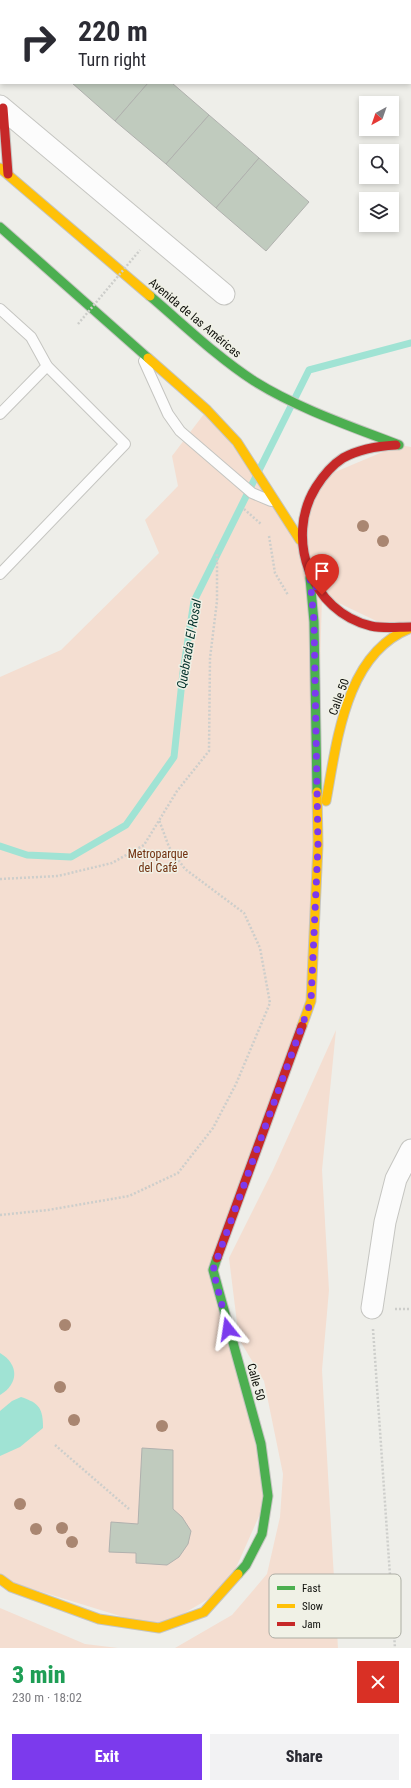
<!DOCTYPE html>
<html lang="en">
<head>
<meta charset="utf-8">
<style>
	:root { --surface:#fff; --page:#f2f2f3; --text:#2b2b33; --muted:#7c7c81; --accent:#7c3aed }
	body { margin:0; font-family:"Roboto Condensed",sans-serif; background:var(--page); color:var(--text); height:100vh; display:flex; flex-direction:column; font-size:15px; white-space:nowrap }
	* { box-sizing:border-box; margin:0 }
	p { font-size:13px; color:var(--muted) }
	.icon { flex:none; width:22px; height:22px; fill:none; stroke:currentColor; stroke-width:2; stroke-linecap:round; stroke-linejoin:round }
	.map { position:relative; height:1648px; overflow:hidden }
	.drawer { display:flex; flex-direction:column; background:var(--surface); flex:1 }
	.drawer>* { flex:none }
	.guide { position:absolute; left:0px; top:0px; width:411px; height:84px; box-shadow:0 2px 6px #0003; background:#fff; color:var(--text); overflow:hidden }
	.needle { width:26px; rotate:220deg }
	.buttons { position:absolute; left:359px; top:96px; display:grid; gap:8px }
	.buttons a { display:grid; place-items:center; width:40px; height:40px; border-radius:0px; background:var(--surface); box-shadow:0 2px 6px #0003; font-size:20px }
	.pin { position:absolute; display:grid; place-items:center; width:34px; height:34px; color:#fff; margin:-41px -17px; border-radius:50% 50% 50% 0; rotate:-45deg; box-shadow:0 0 4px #0007 }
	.pin .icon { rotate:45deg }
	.me { position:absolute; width:44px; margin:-22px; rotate:345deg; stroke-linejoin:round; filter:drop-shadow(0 0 3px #0008) }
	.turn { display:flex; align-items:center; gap:14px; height:84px; padding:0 12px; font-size:18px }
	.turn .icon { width:52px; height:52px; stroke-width:2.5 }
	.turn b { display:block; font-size:28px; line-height:34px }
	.round { display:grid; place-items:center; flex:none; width:42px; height:42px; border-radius:0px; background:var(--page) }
	.head { display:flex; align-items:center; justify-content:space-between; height:68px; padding:0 12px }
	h1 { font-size:24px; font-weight:800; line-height:30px; color:#1e9e55 }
	.cta { display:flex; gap:8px; margin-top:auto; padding:8px 12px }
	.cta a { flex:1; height:46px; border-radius:0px; background:var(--accent); color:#fff; font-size:16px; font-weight:800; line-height:46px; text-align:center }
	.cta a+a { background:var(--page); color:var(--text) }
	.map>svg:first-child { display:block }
</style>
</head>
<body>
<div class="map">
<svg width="411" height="1648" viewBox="0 0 411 1648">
	<rect width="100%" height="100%" fill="#eeeee9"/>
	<!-- green -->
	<g fill="#f4ded1">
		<polygon points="207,410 300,539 321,478 399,445 411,447 411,627 389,627 322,595 311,1001 213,1270 268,1496 227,1588 159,1628 0,1579 0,677 61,650 159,553 145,520 178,486 172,456"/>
		<polygon points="336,1030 322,1170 329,1290 322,1370 338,1648 175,1648 232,1615 267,1574 280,1517 283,1474 264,1381 239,1339 229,1258 273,1170"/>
		<polygon points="0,1608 85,1644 118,1648 0,1648"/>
	</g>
	<!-- water -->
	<g fill="#a0e3d4">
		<path d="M0 1353C19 1364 19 1384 0 1395Z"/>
		<path d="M21 1397C39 1403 43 1408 43 1428L20 1447 0 1456V1411L12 1401Z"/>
	</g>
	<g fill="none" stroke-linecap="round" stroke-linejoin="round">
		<!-- stream -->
		<polyline stroke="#a0e3d4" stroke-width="7" points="0,846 27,855 71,857 126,825 174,757 183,672 194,601 309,370 411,343"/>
	</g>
	<!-- building -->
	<g fill="#c0cbbe" stroke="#b0b1ae">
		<polygon points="0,0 44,0 1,1 1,21"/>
		<polygon points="44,0 77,0 78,1 43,1"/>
		<polygon points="72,83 148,83 115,121"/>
		<polygon points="148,83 172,83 209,115 166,164 115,121"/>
		<polygon points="209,115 259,158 216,208 166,164"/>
		<polygon points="259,158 309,202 266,251 216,208"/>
		<polygon points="142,1448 173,1450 173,1509 182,1517 191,1531 188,1544 179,1557 167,1565 136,1563 136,1553 109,1552 111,1522 138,1524"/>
	</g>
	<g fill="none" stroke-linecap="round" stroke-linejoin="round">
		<defs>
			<g id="lane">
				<polyline points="89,0 90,1"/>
				<polyline points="366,0 367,1"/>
				<polyline points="410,36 411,37"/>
				<polyline points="0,309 31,337 47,366 125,444 0,574"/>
				<polyline points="144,361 168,414 180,431 252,493 271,501"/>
				<polyline points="0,414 47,366"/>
			</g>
			<g id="street">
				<polyline points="0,106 224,294"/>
				<polyline points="372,1308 385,1222 396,1179 411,1150"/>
			</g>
			<g id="fast">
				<polyline points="0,227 148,358"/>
				<path d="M150 296C184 325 217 357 254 381 299 409 350 426 399 445"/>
				<polyline points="310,578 314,622 317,792"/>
				<polyline points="217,1258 213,1270 261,1444 268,1496 262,1534 246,1565 238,1574"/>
			</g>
			<g id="slow">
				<polyline points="0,168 150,296"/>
				<polyline points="148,358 207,410 237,442 300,540"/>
				<path d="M326 801C337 742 345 653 411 628"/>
				<polyline points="302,1026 311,1001 318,845 317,792"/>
				<polyline points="0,1579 11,1587 99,1619 159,1628 204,1612 238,1574"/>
			</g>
			<g id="jam">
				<polyline points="3,108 8,174"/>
				<path d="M396 445C378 446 359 449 343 458 332 465 323 476 316 487 284 538 311 612 371 626 384 629 398 627 411 627"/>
				<polyline points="217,1258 302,1026"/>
			</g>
		</defs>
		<!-- lane casing -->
		<use href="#lane" stroke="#c5c5c1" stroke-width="12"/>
		<!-- street casing -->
		<use href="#street" stroke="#c5c5c1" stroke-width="23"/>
		<!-- fast casing -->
		<use href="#fast" stroke="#c5c5c1" stroke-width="11"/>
		<!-- slow casing -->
		<use href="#slow" stroke="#c5c5c1" stroke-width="11"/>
		<!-- jam casing -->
		<use href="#jam" stroke="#c5c5c1" stroke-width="11"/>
		<!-- path -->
		<g stroke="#cdcecb" stroke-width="2.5" stroke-dasharray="2 2" stroke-linecap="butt">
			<polyline points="244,509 261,524"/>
			<polyline points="269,536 275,573 288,595"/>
			<polyline points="0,879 58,876 112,863 144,845 177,791 209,751 210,658 217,601 217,553"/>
			<polyline points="0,1215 48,1210 129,1196 178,1173 213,1128 236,1084 270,1003 260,948 244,913 185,869 169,847 159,820"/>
			<polyline points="395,1309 411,1309"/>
			<polyline points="373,1329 395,1648"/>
			<polyline points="55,1445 129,1509"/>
		</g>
		<!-- lane -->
		<use href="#lane" stroke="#fcfcfc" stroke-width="10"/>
		<!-- street -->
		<use href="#street" stroke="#fcfcfc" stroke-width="21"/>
		<!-- fast -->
		<use href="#fast" stroke="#4caf50" stroke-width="9"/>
		<!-- slow -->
		<use href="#slow" stroke="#ffc107" stroke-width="9"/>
		<!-- jam -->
		<use href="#jam" stroke="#c62828" stroke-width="9"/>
		<!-- path-bridge -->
		<polyline stroke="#cdcecb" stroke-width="2.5" stroke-dasharray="2 2" stroke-linecap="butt" points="78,324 140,250"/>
	</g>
	<!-- trees -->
	<g fill="#a98671">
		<circle cx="363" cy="526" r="6"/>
		<circle cx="383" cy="541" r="6"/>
		<circle cx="65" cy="1325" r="6"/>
		<circle cx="60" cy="1387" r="6"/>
		<circle cx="74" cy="1420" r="6"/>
		<circle cx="162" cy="1426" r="6"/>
		<circle cx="20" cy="1504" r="6"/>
		<circle cx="62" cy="1528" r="6"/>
		<circle cx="36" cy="1529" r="6"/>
		<circle cx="72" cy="1542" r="6"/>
	</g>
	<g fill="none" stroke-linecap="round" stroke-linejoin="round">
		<!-- route -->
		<polyline stroke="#7c3aed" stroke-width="7" stroke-dasharray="0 12.6" points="228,1329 213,1270 311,1001 318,845 314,622 310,578 322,595"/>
	</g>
	<g text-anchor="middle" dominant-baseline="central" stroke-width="3" stroke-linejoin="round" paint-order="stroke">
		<!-- street labels -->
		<g font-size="12" fill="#0c0d09" stroke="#f0f1e6">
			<text transform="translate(195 318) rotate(40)">Avenida de las Américas</text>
			<text transform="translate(339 697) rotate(-70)">Calle 50</text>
			<text transform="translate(256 1382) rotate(74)">Calle 50</text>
		</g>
		<!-- park labels -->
		<g font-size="12" fill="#70310f" stroke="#f0f1e6">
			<text x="158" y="854">Metroparque<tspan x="158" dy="14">del Café</tspan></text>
		</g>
		<!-- water labels -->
		<g font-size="13" font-style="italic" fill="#03322b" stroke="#f0f1e6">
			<text transform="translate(189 644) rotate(-80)">Quebrada El Rosal</text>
		</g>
	</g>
	<!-- legend -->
	<rect x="269" y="1574" width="132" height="64" rx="6" fill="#f0f1e6" stroke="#acada4" stroke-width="1"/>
	<rect x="277" y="1586" width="18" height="4" fill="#4caf50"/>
	<rect x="277" y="1604" width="18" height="4" fill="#ffc107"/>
	<rect x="277" y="1622" width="18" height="4" fill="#c62828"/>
	<g font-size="11" fill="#0c0d09">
		<text x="302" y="1592">Fast</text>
		<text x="302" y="1610">Slow</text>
		<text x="302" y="1628">Jam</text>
	</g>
</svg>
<div class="buttons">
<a><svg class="needle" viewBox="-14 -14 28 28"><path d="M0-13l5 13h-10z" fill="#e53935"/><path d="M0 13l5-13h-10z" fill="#7c7c81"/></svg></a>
<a><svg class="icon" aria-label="search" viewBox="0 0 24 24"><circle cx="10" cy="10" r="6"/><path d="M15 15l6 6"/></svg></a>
<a><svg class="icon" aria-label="layers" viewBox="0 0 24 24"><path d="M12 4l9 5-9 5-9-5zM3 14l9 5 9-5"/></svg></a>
</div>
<div class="pin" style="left:322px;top:595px;background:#d93025"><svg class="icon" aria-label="arrive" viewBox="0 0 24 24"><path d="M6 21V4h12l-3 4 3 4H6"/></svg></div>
<svg class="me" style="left:228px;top:1329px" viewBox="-20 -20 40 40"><path d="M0-17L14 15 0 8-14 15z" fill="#7c3aed" stroke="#fff" stroke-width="4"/></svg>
<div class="guide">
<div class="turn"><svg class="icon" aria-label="right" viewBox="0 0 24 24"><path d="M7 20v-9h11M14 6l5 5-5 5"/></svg><div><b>220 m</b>Turn right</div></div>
</div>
</div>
<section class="drawer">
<div class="head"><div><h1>3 min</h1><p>230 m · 18:02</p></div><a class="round" style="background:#d93025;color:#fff"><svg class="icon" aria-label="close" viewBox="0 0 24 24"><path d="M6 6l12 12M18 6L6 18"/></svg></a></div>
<div class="cta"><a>Exit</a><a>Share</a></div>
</section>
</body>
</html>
